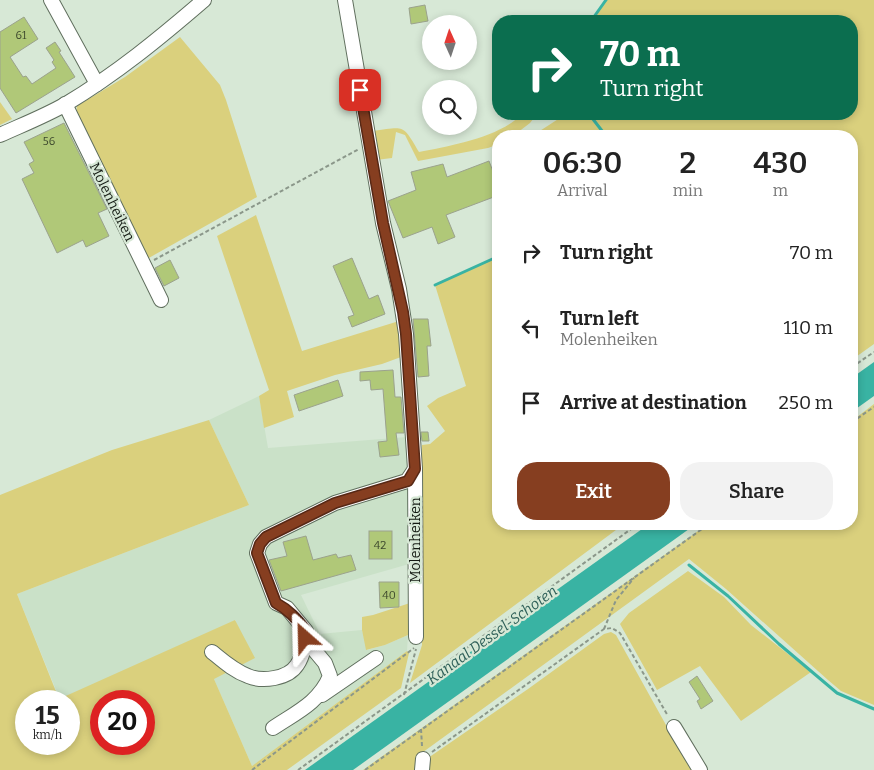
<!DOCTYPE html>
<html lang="en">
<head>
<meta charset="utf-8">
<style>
	:root { --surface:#fff; --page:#f2f2f2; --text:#222; --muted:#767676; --accent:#863e20 }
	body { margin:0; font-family:Bitter,serif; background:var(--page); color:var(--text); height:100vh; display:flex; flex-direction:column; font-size:19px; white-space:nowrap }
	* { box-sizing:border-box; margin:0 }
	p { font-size:16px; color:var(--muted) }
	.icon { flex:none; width:28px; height:28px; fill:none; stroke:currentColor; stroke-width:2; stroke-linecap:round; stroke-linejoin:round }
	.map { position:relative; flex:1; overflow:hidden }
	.drawer { position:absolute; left:492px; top:130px; width:366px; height:400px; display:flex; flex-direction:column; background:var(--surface); border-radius:20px; box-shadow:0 2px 8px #0003 }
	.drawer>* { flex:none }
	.guide { position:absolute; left:492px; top:15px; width:366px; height:105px; border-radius:20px; box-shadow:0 2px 8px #0003; background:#0b6e4f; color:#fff; overflow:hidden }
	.needle { width:32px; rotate:357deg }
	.tools { position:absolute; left:422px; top:15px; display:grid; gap:10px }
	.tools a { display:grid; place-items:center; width:55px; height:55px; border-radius:50%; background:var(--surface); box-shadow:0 2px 8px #0003; font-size:25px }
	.speed { position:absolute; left:15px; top:690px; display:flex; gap:10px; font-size:25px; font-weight:700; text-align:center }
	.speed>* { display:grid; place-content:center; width:65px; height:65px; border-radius:50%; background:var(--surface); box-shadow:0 2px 8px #0003; line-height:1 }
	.speed small { font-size:12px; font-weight:400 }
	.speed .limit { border:8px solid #d22; background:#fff; color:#111 }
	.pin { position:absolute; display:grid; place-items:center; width:42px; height:42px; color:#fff; margin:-21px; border-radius:10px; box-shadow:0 2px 8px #0006 }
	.me { position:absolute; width:55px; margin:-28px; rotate:335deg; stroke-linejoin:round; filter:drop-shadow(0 0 4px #0008) }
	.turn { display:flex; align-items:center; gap:18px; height:105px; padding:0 25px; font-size:22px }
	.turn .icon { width:65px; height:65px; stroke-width:2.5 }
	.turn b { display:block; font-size:35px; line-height:42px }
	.eta { display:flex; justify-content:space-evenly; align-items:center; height:85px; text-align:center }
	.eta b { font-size:30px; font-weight:600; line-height:35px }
	.primary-button { display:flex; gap:10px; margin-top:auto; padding:10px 25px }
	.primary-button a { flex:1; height:58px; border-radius:20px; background:var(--accent); color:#fff; font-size:20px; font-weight:600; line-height:58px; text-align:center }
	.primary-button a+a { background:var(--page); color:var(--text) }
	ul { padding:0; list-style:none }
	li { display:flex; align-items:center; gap:15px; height:75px; padding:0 25px }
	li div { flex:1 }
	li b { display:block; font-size:19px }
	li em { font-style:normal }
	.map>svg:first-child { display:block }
</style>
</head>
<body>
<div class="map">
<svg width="874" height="770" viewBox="0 0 874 770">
	<rect width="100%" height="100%" fill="#d7e8d6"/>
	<!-- built -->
	<polygon fill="#cae1c8" points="259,396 268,448 407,437 409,564 301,595 320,634 362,630 367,650 385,645 408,635 407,651 252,766 214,679 236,620 60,700 17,594 249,505 209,420"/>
	<!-- green -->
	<g fill="#dad07d" fill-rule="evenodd">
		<polygon points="606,0 874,0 874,344 853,359 852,136 532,136 566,114 852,114 852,21 591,21"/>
		<polygon points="180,37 220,85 226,100 257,197 147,259 76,114 77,106 125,77"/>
		<polygon points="0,102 12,119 0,125"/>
		<path d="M522 114H537L530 123 513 136H499V144L488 148 418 161 405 135 396 132 392 158 376 160 372 131C405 127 402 123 419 152 450 146 500 137 522 114Z"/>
		<polygon points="256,215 302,351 399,321 401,357 382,364 335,375 287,391 294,417 264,428 259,396 269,390 217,236"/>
		<polygon points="499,256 499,524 624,524 410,683 422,645 422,445 430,444 445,431 427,406 438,398 466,386 435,285"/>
		<polygon points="874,404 874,705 841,691 828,680 726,589 689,559 419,755 418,770 363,770 708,524 852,524 853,420"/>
		<path d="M209 420 249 505 17 594 59 699 235 620 255 658 214 679 252 766 407 651 409 653 401 688 287 770H0V495L112 450ZM26 701H69V744H26ZM101 701H144V744H101Z"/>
		<polygon points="688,571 724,597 751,625 811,672 741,721 700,666 657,690 620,624 629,613"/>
		<polygon points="410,603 410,625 408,635 385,645 366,650 362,630 362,617 373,615"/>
		<polygon points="611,632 616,635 691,770 427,770 428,758 528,689 604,634"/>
	</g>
	<!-- water -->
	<g fill="#39b3a3">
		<polygon points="874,362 874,396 853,411 853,377"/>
		<polygon points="649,524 696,524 353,770 305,770"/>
	</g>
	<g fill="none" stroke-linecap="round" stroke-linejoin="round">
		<!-- stream -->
		<g stroke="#39b3a3" stroke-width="3">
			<polyline points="591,21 606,0"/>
			<polyline points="589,114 606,136"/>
			<polyline points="435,285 499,256"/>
			<polyline points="689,565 728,596 779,644 837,693 874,709"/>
		</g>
	</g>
	<!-- building -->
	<g fill="#b0c878" stroke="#9ba28d">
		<polygon points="425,5 428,21 411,24 409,8"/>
		<polygon points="24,17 38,39 10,57 23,77 26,76 32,84 56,68 52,62 54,60 46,48 55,42 61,51 59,52 75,77 16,113 0,88 0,32"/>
		<polygon points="64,123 107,209 98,213 109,236 86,247 83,240 57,253 22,179 34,173 29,164 34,161 24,142"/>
		<polygon points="489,161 499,187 499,195 446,215 455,237 438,244 432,227 403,238 388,201 416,190 411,172 443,164 447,177"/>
		<polygon points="352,258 369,299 378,295 385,314 352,327 348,317 354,315 333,266"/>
		<polygon points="170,260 179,278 164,286 155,268"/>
		<polygon points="413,319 428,319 431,346 427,346 429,376 418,377"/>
		<polygon points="393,370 395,397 401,397 404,433 396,433 399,455 380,457 378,442 387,441 383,389 371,390 370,380 360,381 360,372"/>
		<polygon points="338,380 343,396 299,411 294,395"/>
		<polygon points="421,432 428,432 429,441 422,441"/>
		<rect x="369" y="531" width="23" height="28"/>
		<polygon points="306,536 313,560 336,554 338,558 351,555 356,570 281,591 269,560 287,556 283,542"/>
		<polygon points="379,582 399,582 399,607 380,608"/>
		<polygon points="697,676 713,701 701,709 697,701 700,699 689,682"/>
	</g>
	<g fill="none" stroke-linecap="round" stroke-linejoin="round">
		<defs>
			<g id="minor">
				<polyline points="51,0 97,84"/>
				<polyline points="345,0 383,223 399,289 406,334 415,469 416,637"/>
				<polyline points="65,104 161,300"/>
				<path d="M0 135C22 125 45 116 66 104 116 74 160 38 204 0"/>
				<path d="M212 652C223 661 234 671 248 676 262 682 288 679 297 665 304 655 305 642 306 631L287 608 276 603 257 553 260 544 266 537 335 503 407 481 415 469"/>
				<polyline points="322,695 376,658"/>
				<polyline points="674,727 700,770"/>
				<path d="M273 728C295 713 319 703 330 676L325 663 305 639"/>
				<polyline points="422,770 423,759"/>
			</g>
		</defs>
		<!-- minor casing -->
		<use href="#minor" stroke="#606f5e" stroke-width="16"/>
		<!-- path -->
		<g stroke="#8b978a" stroke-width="2" stroke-dasharray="4 2.5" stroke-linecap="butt">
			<polyline points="154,260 359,149"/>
			<polyline points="852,367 874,352"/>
			<polyline points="852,422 874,407"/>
			<polyline points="604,629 616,600 634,578"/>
			<polyline points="404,695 416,649"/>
			<polyline points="421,729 422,746"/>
			<polyline points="432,752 604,629 612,628 620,633 668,716"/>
			<polyline points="252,770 414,648"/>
			<polyline points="298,770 638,524"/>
			<polyline points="365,770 709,524"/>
		</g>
		<!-- minor -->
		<use href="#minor" stroke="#fff" stroke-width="14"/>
	</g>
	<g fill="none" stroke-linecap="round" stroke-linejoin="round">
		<defs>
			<path id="route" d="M305 638 306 631C297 619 289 610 276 603L257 553 260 544 266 537 335 503 408 481 415 469 406 334 403 312 383 223 360 90"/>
		</defs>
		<!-- route casing -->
		<use href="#route" stroke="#572815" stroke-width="12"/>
		<!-- route -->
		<use href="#route" stroke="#863e20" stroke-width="9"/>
	</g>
	<g text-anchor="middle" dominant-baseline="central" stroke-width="4.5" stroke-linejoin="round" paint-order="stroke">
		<!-- number labels -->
		<g font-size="11" fill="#3b462c">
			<text x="21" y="35">61</text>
			<text x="49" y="141">56</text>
			<text x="380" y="545">42</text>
			<text x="389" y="595">40</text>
		</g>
		<!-- street labels -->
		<g font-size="14" fill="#141a13" stroke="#d7e8d6">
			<text transform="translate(112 202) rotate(64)">Molenheiken</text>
			<text transform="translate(415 540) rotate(-90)">Molenheiken</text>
		</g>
		<!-- water labels -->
		<g font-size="15" font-style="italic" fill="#2e5f58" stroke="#d7e8d6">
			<text transform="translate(492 635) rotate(-36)">Kanaal Dessel-Schoten</text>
		</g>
	</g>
</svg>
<div class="tools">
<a><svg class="needle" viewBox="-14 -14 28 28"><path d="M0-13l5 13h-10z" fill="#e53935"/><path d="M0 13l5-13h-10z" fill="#767676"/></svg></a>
<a><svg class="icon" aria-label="search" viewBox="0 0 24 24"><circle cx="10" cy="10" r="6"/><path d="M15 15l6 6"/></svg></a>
</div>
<div class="speed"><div>15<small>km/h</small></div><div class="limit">20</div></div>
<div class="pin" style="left:360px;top:90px;background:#d93025"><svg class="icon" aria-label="arrive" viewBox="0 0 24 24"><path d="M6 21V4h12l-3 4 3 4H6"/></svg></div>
<svg class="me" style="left:305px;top:638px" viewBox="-20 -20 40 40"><path d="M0-17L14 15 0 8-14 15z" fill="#863e20" stroke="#fff" stroke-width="4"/></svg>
<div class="guide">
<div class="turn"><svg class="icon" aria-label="right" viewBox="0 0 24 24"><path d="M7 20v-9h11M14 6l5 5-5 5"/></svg><div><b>70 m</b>Turn right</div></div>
</div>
<section class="drawer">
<div class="eta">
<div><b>06:30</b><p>Arrival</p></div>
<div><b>2</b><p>min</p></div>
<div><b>430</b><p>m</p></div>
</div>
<ul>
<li><svg class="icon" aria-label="right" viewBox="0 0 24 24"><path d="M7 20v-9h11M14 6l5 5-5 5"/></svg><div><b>Turn right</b></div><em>70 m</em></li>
<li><svg class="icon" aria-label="left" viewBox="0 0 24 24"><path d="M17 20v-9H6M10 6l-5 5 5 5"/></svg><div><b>Turn left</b><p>Molenheiken</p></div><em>110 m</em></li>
<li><svg class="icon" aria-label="arrive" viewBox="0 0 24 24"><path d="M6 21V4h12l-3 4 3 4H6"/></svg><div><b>Arrive at destination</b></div><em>250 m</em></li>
</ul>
<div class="primary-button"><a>Exit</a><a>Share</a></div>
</section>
</div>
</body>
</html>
